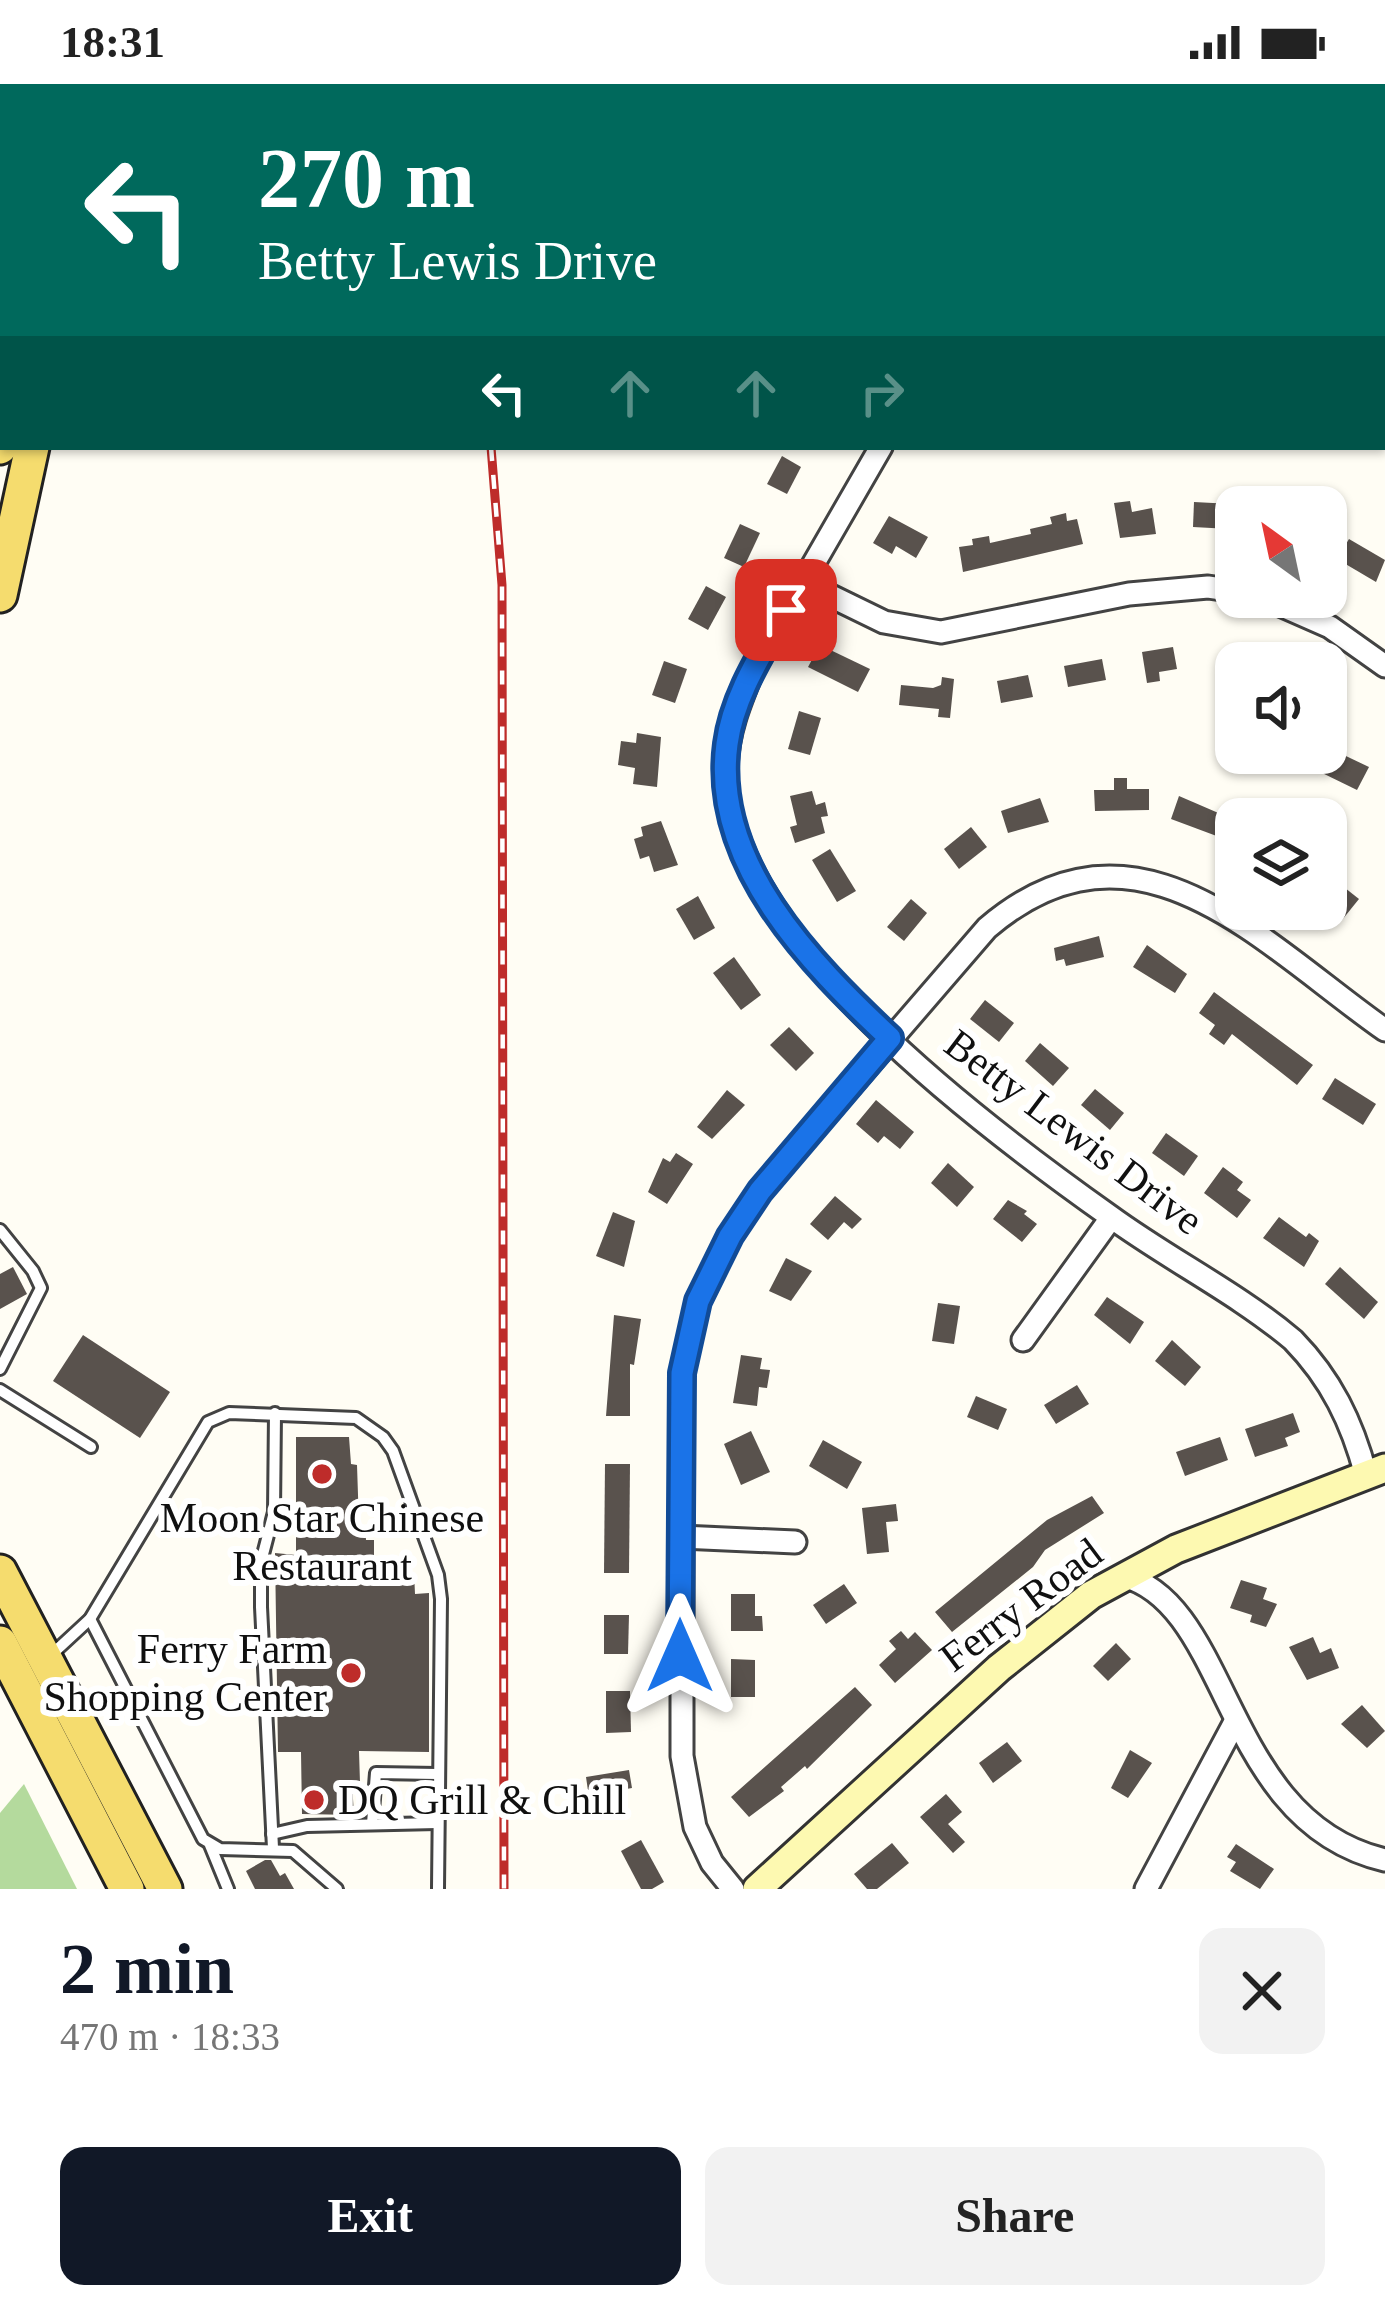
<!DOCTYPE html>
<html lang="en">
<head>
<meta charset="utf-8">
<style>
	:root { --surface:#fff; --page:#f2f2f2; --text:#222; --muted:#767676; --accent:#111827 }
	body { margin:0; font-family:"Times New Roman",serif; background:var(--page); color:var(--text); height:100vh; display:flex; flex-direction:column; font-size:45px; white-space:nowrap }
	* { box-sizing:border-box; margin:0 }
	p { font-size:39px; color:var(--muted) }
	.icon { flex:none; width:66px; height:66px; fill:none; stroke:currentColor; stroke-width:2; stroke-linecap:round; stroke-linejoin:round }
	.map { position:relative; height:1805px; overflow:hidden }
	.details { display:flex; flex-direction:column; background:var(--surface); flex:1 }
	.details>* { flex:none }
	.hud { position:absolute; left:0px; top:0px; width:1386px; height:366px; box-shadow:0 3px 9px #0004; background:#00695c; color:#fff; overflow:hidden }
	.needle { width:78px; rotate:327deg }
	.tools { position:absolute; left:1215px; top:402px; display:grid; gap:24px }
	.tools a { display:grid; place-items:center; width:132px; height:132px; border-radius:24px; background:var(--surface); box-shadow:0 3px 9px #0004; font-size:60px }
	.pin { position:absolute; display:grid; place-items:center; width:102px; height:102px; color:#fff; margin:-51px; border-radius:24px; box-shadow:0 6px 18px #0006 }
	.me { position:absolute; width:132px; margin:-66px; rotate:0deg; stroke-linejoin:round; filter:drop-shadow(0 0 9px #0008) }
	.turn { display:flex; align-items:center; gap:42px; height:252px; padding:0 60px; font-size:54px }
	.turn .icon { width:156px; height:156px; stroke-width:2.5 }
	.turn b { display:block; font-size:84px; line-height:102px }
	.lanes { display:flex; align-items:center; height:114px; padding:0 60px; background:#0003; justify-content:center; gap:60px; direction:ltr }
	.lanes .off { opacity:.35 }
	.round { display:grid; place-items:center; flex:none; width:126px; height:126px; border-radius:24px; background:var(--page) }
	.summary { display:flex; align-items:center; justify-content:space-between; height:204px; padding:0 60px }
	h1 { font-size:72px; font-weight:700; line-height:90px; color:var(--accent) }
	.primary-button { display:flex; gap:24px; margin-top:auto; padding:24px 60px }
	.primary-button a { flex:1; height:138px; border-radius:24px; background:var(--accent); color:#fff; font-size:48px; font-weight:700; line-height:138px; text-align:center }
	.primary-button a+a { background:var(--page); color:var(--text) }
	.status { display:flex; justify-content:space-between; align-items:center; height:84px; padding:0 60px; background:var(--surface); direction:ltr }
	.status svg { height:33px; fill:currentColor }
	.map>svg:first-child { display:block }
</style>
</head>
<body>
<div class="status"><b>18:31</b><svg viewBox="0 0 49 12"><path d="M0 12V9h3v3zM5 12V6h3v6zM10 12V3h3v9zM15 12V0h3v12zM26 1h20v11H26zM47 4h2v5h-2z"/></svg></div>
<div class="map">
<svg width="1385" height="1805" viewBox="0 0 1385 1805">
	<rect width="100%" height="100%" fill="#fffdf4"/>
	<!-- forest -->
	<polygon fill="#b4da9d" points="24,1700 77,1805 0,1805 0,1729"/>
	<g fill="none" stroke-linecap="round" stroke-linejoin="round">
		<!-- stream -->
		<polyline stroke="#428cca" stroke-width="4.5" points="1383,42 1385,40"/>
	</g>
	<!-- building -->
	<g fill="#59524d">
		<polygon points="782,372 801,383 787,410 767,400"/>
		<polygon points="1130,417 1132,428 1152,424 1156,450 1120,454 1114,419"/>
		<polygon points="1194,418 1232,420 1230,445 1193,443"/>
		<polygon points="1066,429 1067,437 1077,435 1083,460 963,488 959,463 973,461 972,455 989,452 990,459 1031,450 1030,445 1052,440 1050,433"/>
		<polygon points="889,432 928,453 916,474 896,462 892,470 873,459"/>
		<polygon points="740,440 760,449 744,483 724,474"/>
		<polygon points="1349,455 1385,476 1376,498 1337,475"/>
		<polygon points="706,502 726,513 708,546 688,535"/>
		<polygon points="820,561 870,585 858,608 808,583"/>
		<polygon points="1173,563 1177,585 1159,588 1160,597 1147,599 1142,568"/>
		<polygon points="1102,575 1106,596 1068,603 1064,582"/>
		<polygon points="664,577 687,585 675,619 652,611"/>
		<polygon points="1028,591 1033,613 1001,619 997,597"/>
		<polygon points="942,593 954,595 950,634 938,633 939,625 899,621 901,601 933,604 941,601"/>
		<polygon points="799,627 821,634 810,671 788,665"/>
		<polygon points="637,649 661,653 657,703 633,700 635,684 618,681 621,657 636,659"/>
		<polygon points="1327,663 1369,683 1357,706 1316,686"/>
		<polygon points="1114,694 1127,694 1127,705 1149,705 1149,726 1095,727 1094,706 1114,706"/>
		<polygon points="812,707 816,721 825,718 828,732 821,733 825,749 795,759 790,743 797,741 790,712"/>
		<polygon points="1179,712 1230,734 1222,754 1171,735"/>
		<polygon points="1040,714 1049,738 1008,749 1001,727"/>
		<polygon points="661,737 678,781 654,788 649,772 640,775 634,755 643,752 641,743"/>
		<polygon points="971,743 987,763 959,785 944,765"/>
		<polygon points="830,765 856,807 837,818 812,776"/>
		<polygon points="1326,789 1359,815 1342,836 1326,823"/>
		<polygon points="698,812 715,844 694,856 676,825"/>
		<polygon points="911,815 927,829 904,857 887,843"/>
		<polygon points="1099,852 1104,873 1066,882 1064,875 1056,877 1054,864"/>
		<polygon points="1147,861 1187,890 1175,909 1133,883"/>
		<polygon points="734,873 761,911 741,926 713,889"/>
		<polygon points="1214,908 1313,981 1297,1001 1232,950 1224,961 1209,950 1215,941 1199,929"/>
		<polygon points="985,916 1014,939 999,958 970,935"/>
		<polygon points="789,943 814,969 796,987 770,961"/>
		<polygon points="1040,959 1069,984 1053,1002 1025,977"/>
		<polygon points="1335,994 1376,1020 1363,1041 1322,1015"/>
		<polygon points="1095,1005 1124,1029 1110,1046 1081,1021"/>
		<polygon points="727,1006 745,1021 712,1055 697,1043"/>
		<polygon points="876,1016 914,1048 900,1065 884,1052 878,1059 856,1040"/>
		<polygon points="1166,1049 1198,1072 1184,1092 1152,1069"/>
		<polygon points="676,1069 693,1080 667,1120 648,1108 663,1074 670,1078"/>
		<polygon points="948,1079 974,1103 957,1123 931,1099"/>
		<polygon points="1223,1083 1243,1098 1237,1106 1251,1116 1237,1134 1204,1109"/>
		<polygon points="835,1112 862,1135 852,1145 844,1138 828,1156 810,1140"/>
		<polygon points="1008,1116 1027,1127 1024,1130 1037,1140 1022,1158 993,1135"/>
		<polygon points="613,1128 635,1137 624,1183 596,1172"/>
		<polygon points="1279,1133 1306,1153 1309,1149 1319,1157 1304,1183 1263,1154"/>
		<polygon points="786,1174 812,1187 791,1217 769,1207"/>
		<polygon points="13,1183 27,1210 0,1225 0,1190"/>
		<polygon points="1340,1183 1378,1218 1364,1235 1325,1200"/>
		<polygon points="1107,1213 1144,1238 1130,1260 1094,1231"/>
		<polygon points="938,1219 960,1222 954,1260 932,1257"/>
		<polygon points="614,1231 641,1235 634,1281 630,1280 630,1332 606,1332"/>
		<polygon points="83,1251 170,1308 140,1354 53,1297"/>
		<polygon points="1172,1256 1201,1283 1185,1302 1155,1277"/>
		<polygon points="741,1271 762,1274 760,1285 770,1286 767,1304 759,1303 757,1322 733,1319"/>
		<polygon points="1077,1301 1089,1320 1056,1340 1044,1321"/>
		<polygon points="976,1312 1007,1325 998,1346 967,1333"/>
		<polygon points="1293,1329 1300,1348 1285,1354 1288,1362 1255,1373 1245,1345"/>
		<polygon points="751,1347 770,1388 741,1401 724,1360"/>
		<polygon points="296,1353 349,1353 351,1380 357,1381 359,1441 365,1441 366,1456 374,1456 374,1489 414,1488 415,1510 429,1509 429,1668 359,1667 360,1699 352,1699 354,1731 302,1730 301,1668 278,1668 275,1469 296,1471"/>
		<polygon points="1220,1353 1228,1376 1185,1392 1176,1368"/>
		<polygon points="823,1356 862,1378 847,1405 809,1382"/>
		<polygon points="605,1380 630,1380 629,1489 604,1489"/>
		<polygon points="1092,1412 1104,1429 1045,1466 1033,1483 952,1548 935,1528 1047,1436"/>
		<polygon points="896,1420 898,1437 886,1438 889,1468 867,1470 862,1424"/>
		<polygon points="1241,1496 1267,1504 1263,1515 1277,1520 1266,1543 1250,1538 1252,1531 1230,1524"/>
		<polygon points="844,1500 857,1519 826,1540 813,1521"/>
		<polygon points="731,1510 755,1510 755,1532 762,1532 763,1547 731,1547"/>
		<polygon points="604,1531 629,1531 628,1570 604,1570"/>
		<polygon points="901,1547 908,1555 915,1548 932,1566 895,1599 879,1581 896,1565 889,1557"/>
		<polygon points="1313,1553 1320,1569 1331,1564 1339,1584 1307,1596 1289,1563"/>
		<polygon points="1116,1559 1131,1575 1108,1597 1093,1582"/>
		<polygon points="731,1575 755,1576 755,1613 731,1613"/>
		<polygon points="855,1603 872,1621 807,1685 805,1682 781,1703 784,1707 749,1733 731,1713"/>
		<polygon points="606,1607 630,1607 631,1648 606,1649"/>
		<polygon points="1362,1621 1385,1647 1367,1664 1341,1640"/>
		<polygon points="1007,1658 1022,1677 993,1699 979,1679"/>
		<polygon points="1130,1666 1152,1679 1128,1714 1111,1704"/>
		<polygon points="629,1686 632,1704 615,1707 618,1730 592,1734 586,1693"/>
		<polygon points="946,1710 962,1728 948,1740 965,1758 953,1769 920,1733"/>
		<polygon points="641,1756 664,1798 652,1805 641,1805 621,1767"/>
		<polygon points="892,1759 909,1779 877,1805 867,1805 854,1790"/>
		<polygon points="1236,1760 1274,1785 1260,1805 1230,1787 1236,1778 1227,1773"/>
		<polygon points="265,1776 271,1776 280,1792 285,1789 294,1805 255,1805 246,1787"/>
	</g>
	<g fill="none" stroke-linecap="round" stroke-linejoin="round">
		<defs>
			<g id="lane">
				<polyline points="0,1146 33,1187 41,1204 0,1285"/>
				<polyline points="0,1306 91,1363"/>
				<polyline points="90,1535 203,1755 220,1765 293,1767 337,1805"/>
				<polyline points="50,1572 90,1535 208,1338 229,1329 356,1334 383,1353 393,1367 438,1491 441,1515 438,1805"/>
				<polyline points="372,1740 376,1689 437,1690"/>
				<polyline points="272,1750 307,1742 437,1739"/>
				<polyline points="210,1761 228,1805"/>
				<polyline points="273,1764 261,1523 261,1478 274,1428 275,1329"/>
			</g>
			<g id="street">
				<polyline points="78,3 81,0"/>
				<path d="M881 363 754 583C740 617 726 650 726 688 725 852 988 1046 1111 1133 1170 1176 1237 1209 1293 1256 1331 1295 1352 1338 1366 1391"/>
				<polyline points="802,498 884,538 941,548 1129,510 1208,503 1236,507"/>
				<polyline points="1262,513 1330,543 1385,582"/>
				<polyline points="1023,1256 1111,1134"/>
				<polyline points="681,1453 795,1458"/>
				<path d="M1123 1492C1232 1520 1222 1738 1385 1776"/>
				<path d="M733 1805 712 1779 695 1743 682 1672V1289L698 1217 730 1152 760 1107 987 844C1137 716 1261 859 1385 946"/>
				<polyline points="1146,1805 1235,1638"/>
			</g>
			<polyline id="secondary" points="757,1805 999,1584 1091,1511 1176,1465 1385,1384"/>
			<g id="primary">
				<polyline points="9,0 10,3"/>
				<polyline points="38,0 39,3"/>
				<polyline points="0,363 3,349"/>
				<polyline points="0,511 32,363"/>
				<polyline points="0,1488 165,1805"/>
				<polyline points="0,1559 127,1805"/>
			</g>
		</defs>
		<!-- lane casing -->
		<use href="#lane" stroke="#434343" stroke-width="16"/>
		<!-- street casing -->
		<use href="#street" stroke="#434343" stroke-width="27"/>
		<!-- secondary casing -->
		<use href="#secondary" stroke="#323232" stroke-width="33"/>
		<!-- primary casing -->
		<use href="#primary" stroke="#212121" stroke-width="39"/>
		<!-- lane -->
		<use href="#lane" stroke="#fff" stroke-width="10"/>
		<!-- street -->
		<use href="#street" stroke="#fff" stroke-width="21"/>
		<!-- secondary -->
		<use href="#secondary" stroke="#fdf9b1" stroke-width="27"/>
		<!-- primary -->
		<use href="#primary" stroke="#f5dc6e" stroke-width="33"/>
		<defs>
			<g id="rail">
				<polyline points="419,0 420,3"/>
				<polyline points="491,363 502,501 504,1805"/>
			</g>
		</defs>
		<!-- rail casing -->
		<use href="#rail" stroke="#be2c2a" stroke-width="9"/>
		<!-- rail -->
		<use href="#rail" stroke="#fff" stroke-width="4.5" stroke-dasharray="14" stroke-linecap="butt"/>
	</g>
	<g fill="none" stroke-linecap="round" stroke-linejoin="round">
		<defs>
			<path id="route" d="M680 1572 682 1289 698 1217 730 1152 760 1107 890 954C811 880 711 779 727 660 733 612 763 567 786 526"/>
		</defs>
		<!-- route casing -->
		<use href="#route" stroke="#114b97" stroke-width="30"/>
		<!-- route -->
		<use href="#route" stroke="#1a73e8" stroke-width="21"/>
	</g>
	<!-- markers -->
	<g fill="#be2c2a" stroke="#fff" stroke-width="4.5">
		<circle cx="322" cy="1390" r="12"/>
		<circle cx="351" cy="1589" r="12"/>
		<circle cx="314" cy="1716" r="12"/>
	</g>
	<g text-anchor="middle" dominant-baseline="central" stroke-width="12" stroke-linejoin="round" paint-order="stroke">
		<!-- street labels -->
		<g font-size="42" fill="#101010" stroke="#fff">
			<text transform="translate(1074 1048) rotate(37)">Betty Lewis Drive</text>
			<text transform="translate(1021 1521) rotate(-37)">Ferry Road</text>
		</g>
		<!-- poi labels -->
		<g font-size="42" fill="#101010" stroke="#fff">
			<text x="322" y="1434">Moon Star Chinese<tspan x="322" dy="48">Restaurant</tspan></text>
			<text x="327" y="1565" text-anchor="end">Ferry Farm<tspan x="327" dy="48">Shopping Center</tspan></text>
			<text x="338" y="1716" text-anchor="start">DQ Grill &amp; Chill</text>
		</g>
	</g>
</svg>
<div class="tools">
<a><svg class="needle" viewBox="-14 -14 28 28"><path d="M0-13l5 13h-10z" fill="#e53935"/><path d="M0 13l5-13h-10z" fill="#767676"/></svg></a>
<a><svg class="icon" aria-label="sound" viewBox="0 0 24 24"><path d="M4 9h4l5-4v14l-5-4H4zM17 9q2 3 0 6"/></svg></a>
<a><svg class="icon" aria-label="layers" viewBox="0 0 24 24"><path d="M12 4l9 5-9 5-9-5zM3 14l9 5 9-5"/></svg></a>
</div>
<div class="pin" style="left:786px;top:526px;background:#d93025"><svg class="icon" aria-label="arrive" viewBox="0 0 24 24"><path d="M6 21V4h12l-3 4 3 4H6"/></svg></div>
<svg class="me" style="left:680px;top:1572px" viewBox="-20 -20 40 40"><path d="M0-17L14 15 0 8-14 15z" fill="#1a73e8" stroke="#fff" stroke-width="4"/></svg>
<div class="hud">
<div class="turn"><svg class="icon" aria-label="left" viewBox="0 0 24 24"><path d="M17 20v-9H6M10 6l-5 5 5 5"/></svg><div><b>270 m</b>Betty Lewis Drive</div></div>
<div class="lanes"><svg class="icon" aria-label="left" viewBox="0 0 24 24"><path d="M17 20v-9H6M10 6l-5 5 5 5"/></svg><svg class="icon off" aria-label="ahead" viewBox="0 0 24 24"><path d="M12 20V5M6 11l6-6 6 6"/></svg><svg class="icon off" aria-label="ahead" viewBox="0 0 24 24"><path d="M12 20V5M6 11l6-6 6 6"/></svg><svg class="icon off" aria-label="right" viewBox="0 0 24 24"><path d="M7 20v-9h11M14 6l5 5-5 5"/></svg></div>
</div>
</div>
<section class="details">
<div class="summary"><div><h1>2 min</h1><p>470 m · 18:33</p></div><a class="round"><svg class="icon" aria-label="close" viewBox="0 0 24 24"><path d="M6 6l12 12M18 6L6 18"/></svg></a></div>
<div class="primary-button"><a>Exit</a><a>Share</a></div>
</section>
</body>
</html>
